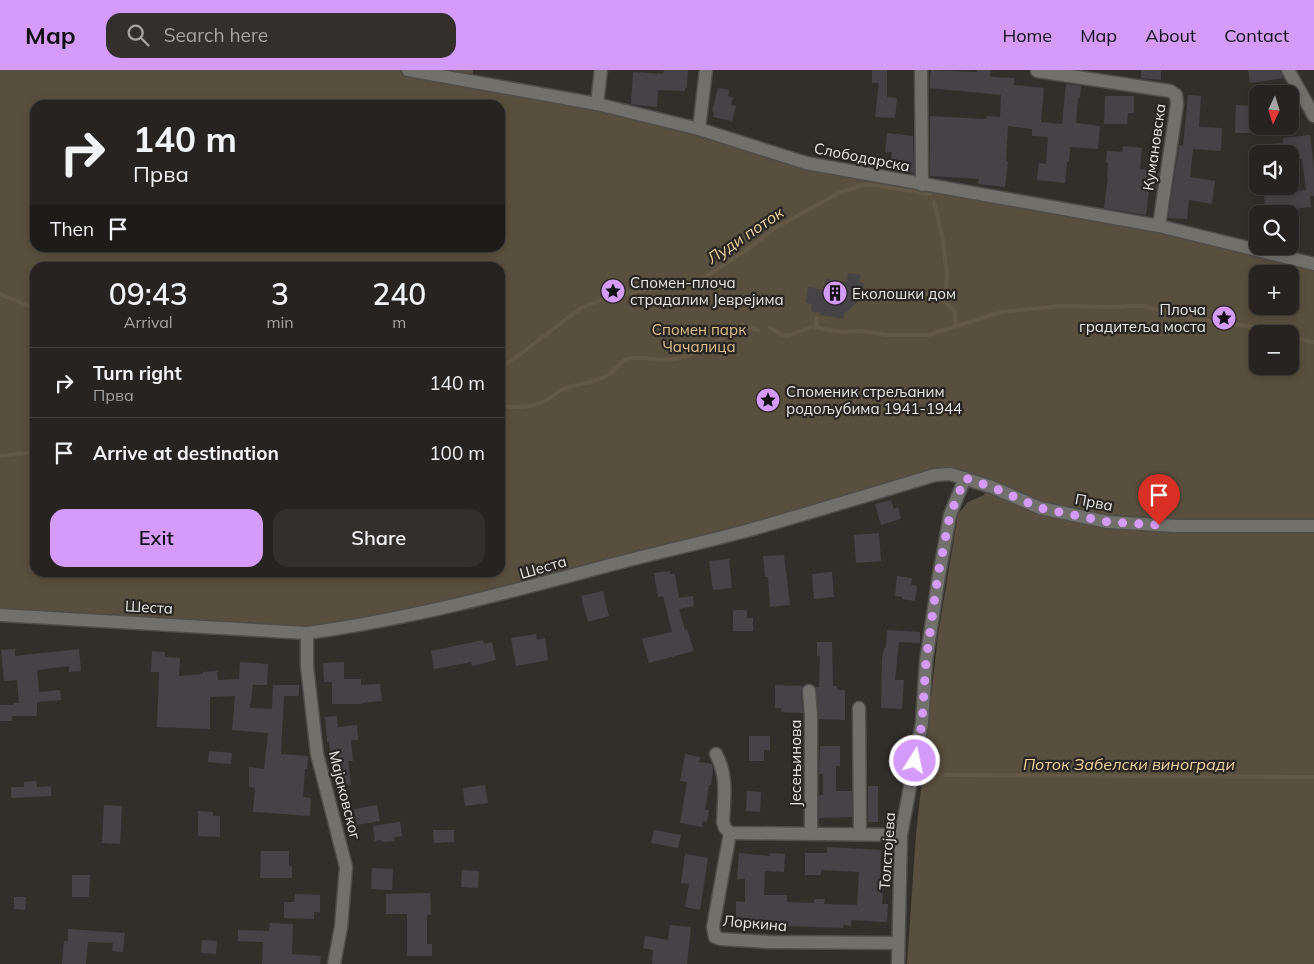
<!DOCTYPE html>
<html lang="en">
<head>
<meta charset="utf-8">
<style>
	:root { --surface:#262320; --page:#322f2d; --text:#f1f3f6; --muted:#a4a4a5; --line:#42403e; --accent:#d59bfa }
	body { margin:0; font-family:Mulish,sans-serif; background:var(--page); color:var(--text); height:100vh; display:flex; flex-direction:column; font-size:19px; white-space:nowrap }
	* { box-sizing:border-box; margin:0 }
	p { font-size:16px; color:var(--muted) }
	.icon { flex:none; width:28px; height:28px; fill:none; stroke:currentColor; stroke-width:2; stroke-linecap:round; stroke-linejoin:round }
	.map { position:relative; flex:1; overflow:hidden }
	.panel { position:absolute; left:30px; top:192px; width:475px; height:315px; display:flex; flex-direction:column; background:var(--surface); border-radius:15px; box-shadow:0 2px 8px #0003,0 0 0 1px var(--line) }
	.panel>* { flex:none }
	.guide { position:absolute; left:30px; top:30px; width:475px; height:152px; border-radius:15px; box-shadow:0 2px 8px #0003,0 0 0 1px var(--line); background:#262320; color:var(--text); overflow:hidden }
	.needle { width:32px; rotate:184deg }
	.fabs { position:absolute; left:1249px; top:15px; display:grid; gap:10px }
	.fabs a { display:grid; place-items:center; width:50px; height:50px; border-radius:10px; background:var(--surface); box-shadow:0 2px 8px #0003,0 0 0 1px var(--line); font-size:25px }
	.pin { position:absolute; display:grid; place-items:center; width:42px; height:42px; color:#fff; margin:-51px -21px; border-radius:50% 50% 50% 0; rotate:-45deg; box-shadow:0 0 5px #0007 }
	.pin .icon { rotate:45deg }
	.me { position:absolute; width:55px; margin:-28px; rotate:10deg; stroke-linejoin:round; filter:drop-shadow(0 0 4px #0008) }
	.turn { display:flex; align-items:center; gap:18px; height:105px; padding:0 20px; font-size:22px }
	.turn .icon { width:65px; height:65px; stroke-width:2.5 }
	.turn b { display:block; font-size:35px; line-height:42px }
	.then { display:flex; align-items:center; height:48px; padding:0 20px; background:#0003; gap:10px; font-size:19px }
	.eta { display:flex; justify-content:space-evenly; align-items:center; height:85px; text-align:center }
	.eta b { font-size:30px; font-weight:600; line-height:35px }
	.action { display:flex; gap:10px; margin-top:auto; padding:10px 20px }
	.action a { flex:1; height:58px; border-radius:15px; background:var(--accent); color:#111; font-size:20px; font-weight:600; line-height:58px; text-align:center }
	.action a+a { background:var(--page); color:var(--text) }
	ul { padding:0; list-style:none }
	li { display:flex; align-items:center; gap:15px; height:70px; padding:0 20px; border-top:1px solid var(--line) }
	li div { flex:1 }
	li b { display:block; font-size:19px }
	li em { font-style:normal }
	header { display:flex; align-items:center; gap:30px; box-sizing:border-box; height:70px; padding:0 25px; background:var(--accent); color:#111 }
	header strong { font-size:24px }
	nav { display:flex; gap:28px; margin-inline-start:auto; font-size:18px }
	.search { width:350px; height:45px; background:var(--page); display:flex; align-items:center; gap:12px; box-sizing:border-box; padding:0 18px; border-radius:15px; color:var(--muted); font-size:19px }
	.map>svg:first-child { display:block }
</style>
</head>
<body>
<header>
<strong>Map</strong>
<div class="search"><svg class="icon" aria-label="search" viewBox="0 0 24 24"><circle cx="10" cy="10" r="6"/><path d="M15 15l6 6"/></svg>Search here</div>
<nav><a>Home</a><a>Map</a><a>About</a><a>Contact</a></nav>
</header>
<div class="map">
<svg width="1314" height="894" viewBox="0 0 1314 894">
	<rect width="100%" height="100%" fill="#322f2b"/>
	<!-- green -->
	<path fill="#594f3e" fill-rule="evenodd" d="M0 0H473L472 11 597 34 786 88 1030 132 1314 194V894H907L916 764 938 565 958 444 968 432 984 425 987 416 950 404 744 461 342 558 0 545ZM35 35H500V178H35ZM35 198H500V502H35ZM1258 204H1290V236H1258ZM1258 264H1290V296H1258Z"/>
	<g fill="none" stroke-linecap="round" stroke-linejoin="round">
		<!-- stream -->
		<g stroke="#635845" stroke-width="4">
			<polyline points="934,132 943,170 947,205 946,225 948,235 955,242 956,256"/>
			<polyline points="915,223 920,225 935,225 948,235"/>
			<polyline points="0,224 35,239"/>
			<polyline points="770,258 783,265 788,266 812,257 842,262 863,261 887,265 928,265 1001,242 1060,236 1113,237 1133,236 1143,236 1188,248 1252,257 1277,264"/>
			<polyline points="816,258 817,248"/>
			<polyline points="1290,267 1314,272"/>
			<polyline points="500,297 511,291 581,238 609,227 634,222 678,216 702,209 748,179 775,158 839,123 862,115 875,115 930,124"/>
			<path d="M500 336C515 338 531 338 545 331 551 329 555 323 561 320 576 313 596 314 611 303 616 300 620 292 625 290 633 285 656 290 666 290 695 288 715 273 738 256L742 255 758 260"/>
			<polyline points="0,386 35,382"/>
			<polyline points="945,705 1314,707"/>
		</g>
	</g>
	<!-- building -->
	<g fill="#464347">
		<polygon points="664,0 688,0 687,18 685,18 685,21 658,20 657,37 631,34 633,2 663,4"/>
		<polygon points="872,0 887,0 887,27 897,28 895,48 875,47 879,13 872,13"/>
		<polygon points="931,0 977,2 977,0 991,0 990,6 993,7 1014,8 1014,15 1044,18 1041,52 1062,54 1066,14 1081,16 1080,28 1078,28 1076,53 1100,56 1098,79 1070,77 1069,92 1067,92 1065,113 1037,110 1039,93 1046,94 1048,67 1032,66 1032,59 1008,56 1006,91 1008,92 1005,117 978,114 979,109 930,106 930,46 986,49 987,46 1000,47 1001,25 929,18"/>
		<polygon points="1141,0 1161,0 1161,10 1141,8"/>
		<polygon points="1248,0 1280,0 1283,8 1250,13"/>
		<polygon points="718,18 729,20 728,26 733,27 731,35 736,36 732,51 713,47 714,42 712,41"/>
		<polygon points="1188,25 1201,26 1199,57 1222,58 1221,81 1193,79 1190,107 1215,111 1212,134 1189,130 1187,149 1168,148 1179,75 1183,76"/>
		<polygon points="1105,26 1134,26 1134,43 1128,43 1127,54 1104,54"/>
		<polygon points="1236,35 1258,36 1258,63 1235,63"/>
		<polygon points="887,63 913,66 914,103 904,101 906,91 891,89 892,82 885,82"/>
		<polygon points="1310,65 1314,97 1314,126 1310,126 1311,137 1265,142 1264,124 1306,120 1302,89 1290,90 1290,84 1256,84 1255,75 1283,73 1283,68"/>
		<polygon points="1123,76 1142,78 1140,99 1159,102 1156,121 1149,120 1146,145 1104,138 1108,107 1107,107 1108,93 1106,93 1107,81 1122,82"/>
		<polygon points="848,203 861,205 859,212 864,213 862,227 847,242 844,243 844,249 820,245 821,243 811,241 812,234 806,233 808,217 824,220 826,209 847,212"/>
		<polygon points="891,430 894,439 898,437 901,449 881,455 875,434"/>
		<polygon points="879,463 881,491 856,493 854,465"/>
		<polygon points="784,485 790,535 770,537 768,507 765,507 763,486"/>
		<polygon points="729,489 732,518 713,520 709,491"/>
		<polygon points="670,501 670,504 675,504 679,528 693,526 694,536 679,539 685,560 687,559 694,581 649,593 642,569 672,562 663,526 658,527 654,503"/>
		<polygon points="832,502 834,527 814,529 812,504"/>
		<polygon points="897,506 912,508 911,515 917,516 915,531 902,529 902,527 895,526"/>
		<polygon points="603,521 609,546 588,552 581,526"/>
		<polygon points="733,540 747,540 747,548 753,548 753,561 733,561"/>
		<polygon points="887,560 920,562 920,573 899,572 895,610 904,610 902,639 881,638 882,590 884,578 886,578"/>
		<polygon points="536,564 537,570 545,568 548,590 516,596 511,568"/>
		<polygon points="483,570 484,574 492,572 496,590 472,596 471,592 434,599 431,581"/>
		<polygon points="817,572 832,572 833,616 837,616 838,620 845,620 845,650 819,649 816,617 819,617 820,586 817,586"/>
		<polygon points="15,579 15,586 79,579 81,601 69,602 69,596 37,600 39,622 60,620 61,630 37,632 37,646 12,646 12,651 0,651 0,635 14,635 14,633 19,633 17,610 4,611 1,580"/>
		<polygon points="152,581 165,582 165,587 180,588 179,606 203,604 203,602 217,601 218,610 239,609 240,592 268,594 267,615 253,615 250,638 272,639 273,615 299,615 299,626 284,626 281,684 308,686 307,699 305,699 303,727 311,728 310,746 253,742 255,718 249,717 249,697 264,699 268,663 232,660 235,626 210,627 210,659 157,657 159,602 151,602"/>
		<polygon points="344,592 344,609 361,609 361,615 380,614 382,631 362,633 362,634 332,634 332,612 324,612 323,593"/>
		<polygon points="775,615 803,616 801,622 803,643 781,642 782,638 775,638"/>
		<polygon points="337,646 338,657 357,655 358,670 351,670 353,691 348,691 351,715 339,716 336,693 331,693 329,672 327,672 325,647"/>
		<polygon points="749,666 770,666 770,680 764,680 764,691 749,691"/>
		<polygon points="820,676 840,676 840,696 836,696 836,721 852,721 852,747 819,748 819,725 823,725 823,704 819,704"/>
		<polygon points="209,681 232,683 231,694 208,692"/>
		<polygon points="685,684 700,687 699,692 712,694 713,699 711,715 709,715 705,740 709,740 707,752 703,751 702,757 680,753 687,712 680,711"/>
		<polygon points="36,711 37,717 51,716 51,726 11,728 11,717 24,717 24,712"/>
		<polygon points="485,715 488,733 465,736 463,718"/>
		<rect x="868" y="716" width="10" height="36"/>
		<polygon points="747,721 761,722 760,742 746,741"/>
		<polygon points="104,735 122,736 120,774 102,773"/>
		<polygon points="377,735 380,751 357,755 354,739"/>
		<polygon points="198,741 213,742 213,746 220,746 220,767 198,766"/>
		<polygon points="400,752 402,766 394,767 395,771 382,772 382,770 375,771 373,756"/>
		<polygon points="433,760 454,760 454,772 434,773"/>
		<polygon points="654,760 681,765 678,778 651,773"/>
		<polygon points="827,777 881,780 880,823 883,823 882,834 888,834 887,852 851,850 851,856 843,855 843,858 787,856 787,858 767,858 767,855 736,852 736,831 745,832 745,809 737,809 739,783 770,786 770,783 785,784 784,802 765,801 764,825 787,825 787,832 814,833 814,829 825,829 824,834 857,835 859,802 821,800 821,805 805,805 805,783 827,783"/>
		<polygon points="261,781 289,781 289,796 292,796 292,808 260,808"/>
		<polygon points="685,784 708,788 700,840 685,837 689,814 681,813"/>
		<polygon points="372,798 393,799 392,820 371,819"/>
		<polygon points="462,800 479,801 478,818 461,817"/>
		<polygon points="72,805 90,805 89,827 72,827"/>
		<polygon points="430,823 431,845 427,845 427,874 432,874 432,886 407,886 407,844 386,844 386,824"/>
		<polygon points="295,824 320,825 320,842 314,842 314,849 284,848 284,832 294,832"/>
		<polygon points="14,827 26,827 25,840 14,839"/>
		<polygon points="270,853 293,854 292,884 321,886 320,894 262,894 263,872 238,871 238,860 269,861"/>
		<polygon points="670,855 691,857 687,894 652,894 653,880 643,878 645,866 668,870"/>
		<polygon points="68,859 125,863 123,882 112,881 113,873 88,872 86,894 62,894 64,871 68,871"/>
		<polygon points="202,870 217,871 216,884 201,883"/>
	</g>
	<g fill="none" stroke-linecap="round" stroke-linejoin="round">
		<defs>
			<g id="minor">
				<polyline points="408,0 597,34 699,59 806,93 1159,156 1314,194"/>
				<polyline points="921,0 922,115"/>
				<polyline points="1288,0 1314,46"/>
				<polyline points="1037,1 1170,21 1176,25 1177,34 1159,156"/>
				<polyline points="597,34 601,0"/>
				<polyline points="699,59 706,0"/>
				<path d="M0 545 307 563C410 549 510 522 610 495 655 483 701 473 746 461 809 443 872 424 935 405L950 404 992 417 1040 438 1108 452 1176 456H1314"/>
				<polyline points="307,563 307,596 317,684 346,797 341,857 334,894"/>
				<polyline points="809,621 811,645 811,764"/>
				<polyline points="859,638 860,764"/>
				<path d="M716 684C728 706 724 728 723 752L725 758 730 763 901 765"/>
				<polyline points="730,763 713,857 715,867 721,869 768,872 898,873"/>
				<polyline points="898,894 901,765 922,653 926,591 939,505 950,445 965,408"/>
			</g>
		</defs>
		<!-- minor casing -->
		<use href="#minor" stroke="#4f4d4a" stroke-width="15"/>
		<!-- minor -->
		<use href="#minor" stroke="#72706b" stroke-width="12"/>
	</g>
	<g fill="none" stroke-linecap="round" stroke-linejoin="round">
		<!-- route -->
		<polyline stroke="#d59bfa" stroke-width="9" stroke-dasharray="0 16.2" points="915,691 922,653 926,591 938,505 950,445 965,408 992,417 1040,438 1108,452 1159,455"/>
	</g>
	<!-- icons -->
	<defs>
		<symbol id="sight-disc" viewBox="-11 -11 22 22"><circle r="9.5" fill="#d59bfa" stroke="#282522"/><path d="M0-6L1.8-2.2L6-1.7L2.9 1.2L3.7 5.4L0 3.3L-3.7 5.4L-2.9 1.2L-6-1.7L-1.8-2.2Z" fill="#111"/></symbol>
		<symbol id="building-disc" viewBox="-11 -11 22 22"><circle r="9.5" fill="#d59bfa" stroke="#282522"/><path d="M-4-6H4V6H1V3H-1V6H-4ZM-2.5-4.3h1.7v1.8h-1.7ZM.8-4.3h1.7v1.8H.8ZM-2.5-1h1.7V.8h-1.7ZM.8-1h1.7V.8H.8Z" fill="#111"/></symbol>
	</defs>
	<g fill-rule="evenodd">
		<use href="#sight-disc" x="599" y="207" width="28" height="28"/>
		<use href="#building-disc" x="821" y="209" width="28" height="28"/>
		<use href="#sight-disc" x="1210" y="234" width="28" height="28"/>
		<use href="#sight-disc" x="754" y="316" width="28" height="28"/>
	</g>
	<g text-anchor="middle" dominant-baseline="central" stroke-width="4.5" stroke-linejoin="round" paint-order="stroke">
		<!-- street labels -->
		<g font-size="15" fill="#e9e8e5" stroke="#282522">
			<text transform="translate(1154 77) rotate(-82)">Кумановска</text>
			<text transform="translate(862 87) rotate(11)">Слободарска</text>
			<text transform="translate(1094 432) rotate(11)">Прва</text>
			<text transform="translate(543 497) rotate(-16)">Шеста</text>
			<text transform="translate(149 537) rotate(3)">Шеста</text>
			<text transform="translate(795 693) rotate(-90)">Јесењинова</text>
			<text transform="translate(345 725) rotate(76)">Мајаковског</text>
			<text transform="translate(887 781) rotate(-86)">Толстојева</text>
			<text transform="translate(755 853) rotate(5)">Лоркина</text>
		</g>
		<!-- poi labels -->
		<g font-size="15" fill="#e9e8e5" stroke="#282522" text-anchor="start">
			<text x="630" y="212">Спомен-плоча<tspan x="630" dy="17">страдалим Јеврејима</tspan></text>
			<text x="852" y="223">Еколошки дом</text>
			<text x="1206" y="239" text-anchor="end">Плоча<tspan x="1206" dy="17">градитеља моста</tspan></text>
			<text x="786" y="321">Споменик стрељаним<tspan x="786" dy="17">родољубима 1941-1944</tspan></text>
		</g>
		<!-- park labels -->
		<g font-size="15" fill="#e0c28c" stroke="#282522">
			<text x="699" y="259">Спомен парк<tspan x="699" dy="17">Чачалица</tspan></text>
		</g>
		<!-- water labels -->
		<g font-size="16" font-style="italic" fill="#f2d49e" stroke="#282522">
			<text transform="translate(745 165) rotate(-34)">Луди поток</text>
			<text x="1129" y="694">Поток Забелски виногради</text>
		</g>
	</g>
</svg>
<div class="fabs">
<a><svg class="needle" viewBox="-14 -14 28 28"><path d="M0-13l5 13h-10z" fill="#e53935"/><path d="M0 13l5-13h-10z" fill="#a4a4a5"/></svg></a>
<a><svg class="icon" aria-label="sound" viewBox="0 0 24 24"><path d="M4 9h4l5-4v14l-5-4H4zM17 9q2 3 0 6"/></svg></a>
<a><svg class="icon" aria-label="search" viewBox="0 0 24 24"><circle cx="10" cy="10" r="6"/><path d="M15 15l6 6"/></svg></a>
<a>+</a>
<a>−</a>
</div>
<div class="pin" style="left:1159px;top:455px;background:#d93025"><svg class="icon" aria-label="arrive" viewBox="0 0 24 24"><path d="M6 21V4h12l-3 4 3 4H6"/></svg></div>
<svg class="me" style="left:915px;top:691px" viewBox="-20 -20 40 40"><circle r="17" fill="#d59bfa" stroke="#fff" stroke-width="3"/><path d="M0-11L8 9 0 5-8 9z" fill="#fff"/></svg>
<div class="guide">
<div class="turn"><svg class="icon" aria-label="right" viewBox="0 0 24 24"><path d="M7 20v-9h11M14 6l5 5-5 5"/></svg><div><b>140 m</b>Прва</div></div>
<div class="then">Then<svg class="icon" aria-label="arrive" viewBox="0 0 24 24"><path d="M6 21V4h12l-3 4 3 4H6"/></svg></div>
</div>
<section class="panel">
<div class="eta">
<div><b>09:43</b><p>Arrival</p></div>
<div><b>3</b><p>min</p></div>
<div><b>240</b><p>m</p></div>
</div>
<ul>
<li><svg class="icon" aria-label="right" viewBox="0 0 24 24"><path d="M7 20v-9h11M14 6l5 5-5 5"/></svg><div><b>Turn right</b><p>Прва</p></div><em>140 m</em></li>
<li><svg class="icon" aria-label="arrive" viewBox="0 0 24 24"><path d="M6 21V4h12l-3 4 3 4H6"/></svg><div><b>Arrive at destination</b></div><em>100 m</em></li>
</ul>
<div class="action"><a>Exit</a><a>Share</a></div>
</section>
</div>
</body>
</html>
